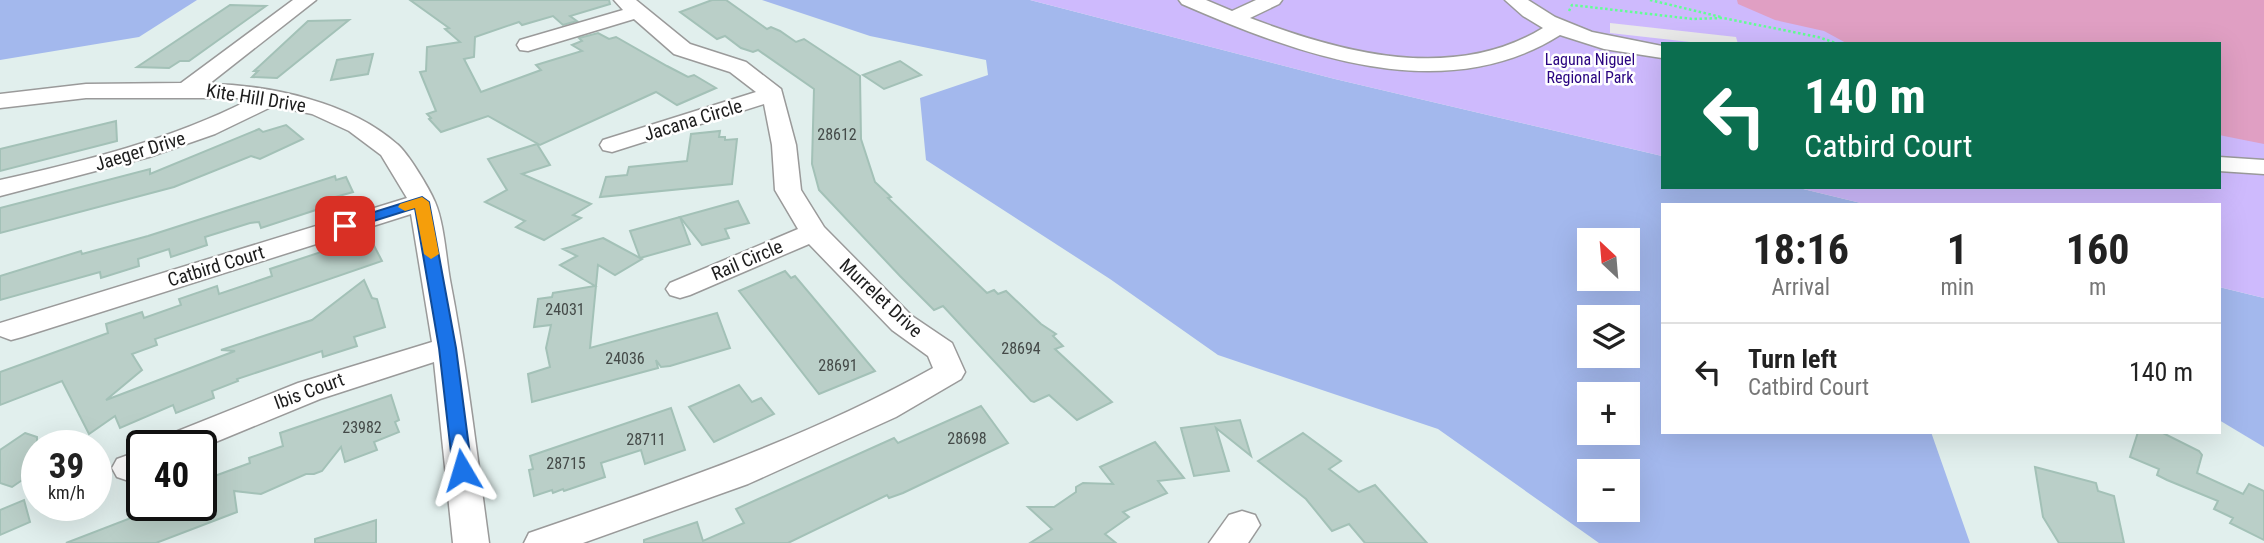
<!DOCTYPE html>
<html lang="en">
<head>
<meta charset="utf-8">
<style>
	:root { --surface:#fff; --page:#f6f6f6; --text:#222; --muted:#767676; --line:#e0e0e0 }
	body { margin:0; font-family:"Roboto Condensed",sans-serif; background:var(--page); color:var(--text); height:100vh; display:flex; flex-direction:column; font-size:26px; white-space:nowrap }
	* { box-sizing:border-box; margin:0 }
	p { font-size:23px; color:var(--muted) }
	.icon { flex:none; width:38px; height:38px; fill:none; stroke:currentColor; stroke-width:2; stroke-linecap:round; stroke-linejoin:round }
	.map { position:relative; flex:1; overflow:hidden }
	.side { position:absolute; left:1661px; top:203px; width:560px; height:231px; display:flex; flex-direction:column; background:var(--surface); border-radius:0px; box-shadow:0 7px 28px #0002 }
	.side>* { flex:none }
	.banner { position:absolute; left:1661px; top:42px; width:560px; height:147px; border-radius:0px; box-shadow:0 7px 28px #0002; background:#0b6e4f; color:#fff; overflow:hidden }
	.needle { width:46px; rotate:334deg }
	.buttons { position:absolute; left:1577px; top:228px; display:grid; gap:14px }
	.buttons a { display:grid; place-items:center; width:63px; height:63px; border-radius:0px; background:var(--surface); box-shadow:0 7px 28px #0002; font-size:35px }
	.speed { position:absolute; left:21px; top:430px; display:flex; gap:14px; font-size:35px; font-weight:700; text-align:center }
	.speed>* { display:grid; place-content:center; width:91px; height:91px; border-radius:50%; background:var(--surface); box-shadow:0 7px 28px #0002; line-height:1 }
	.speed small { font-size:18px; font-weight:400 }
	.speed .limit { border:4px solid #111; border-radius:10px; background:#fff; color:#111 }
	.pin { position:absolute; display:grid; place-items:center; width:60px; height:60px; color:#fff; margin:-30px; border-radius:14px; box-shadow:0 4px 10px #0006 }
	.me { position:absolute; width:77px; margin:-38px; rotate:353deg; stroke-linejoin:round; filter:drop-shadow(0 0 5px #0008) }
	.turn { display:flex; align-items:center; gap:24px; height:147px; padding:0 28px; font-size:32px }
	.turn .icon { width:91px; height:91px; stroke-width:2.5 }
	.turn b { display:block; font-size:49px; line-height:60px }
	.eta { display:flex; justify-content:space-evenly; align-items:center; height:119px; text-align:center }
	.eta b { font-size:42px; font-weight:700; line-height:49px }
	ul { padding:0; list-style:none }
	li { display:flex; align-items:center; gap:21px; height:98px; padding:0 28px; border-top:2px solid var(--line) }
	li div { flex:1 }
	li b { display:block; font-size:26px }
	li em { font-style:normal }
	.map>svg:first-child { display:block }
</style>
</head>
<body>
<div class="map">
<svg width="2264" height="543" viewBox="0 0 2264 543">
	<rect width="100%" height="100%" fill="#e1efed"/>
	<!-- grass -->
	<g fill="#a3b8ed" fill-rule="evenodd">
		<polygon points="0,0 197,0 139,37 0,60"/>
		<path d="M762 0H1030L1335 79 1662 156V187H1795L1869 205H1662V432H1931L1970 543H1599L1438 429 1218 355 1110 279 926 160 920 98 988 75 986 60 870 36ZM1589 240H1628V278H1589ZM1589 317H1628V355H1589ZM1589 394H1628V432H1589ZM1589 471H1628V509H1589Z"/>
		<polygon points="2219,287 2264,298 2264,447 2219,420"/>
	</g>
	<!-- park -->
	<polygon fill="#cebafd" points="1030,0 2264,0 2264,298 2219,287 2219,205 1869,205 1795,187 2219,187 2219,44 1662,44 1662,156 1335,79"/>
	<!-- parking -->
	<polygon fill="#e9e9e9" points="1610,23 1736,37 1738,44 1708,44 1610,33"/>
	<!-- water -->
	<polygon fill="#e09fc3" points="1737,0 2264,0 2264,144 2219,135 2219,44 1848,44 1824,31 1775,20 1738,4"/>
	<!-- building -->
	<g fill="#bacfc8" stroke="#a3c1b7" stroke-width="2">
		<polygon points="410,0 609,0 610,4 570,16 577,21 563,25 553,16 522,25 519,22 475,37 474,57 464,59 481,92 541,70 536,65 582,51 572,45 582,41 579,38 598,33 609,39 616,37 667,66 688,77 694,75 716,88 677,105 656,92 540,145 488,116 441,132 429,119 431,118 427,114 436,111 420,72 426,71 427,47 460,42 445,29 449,28"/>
		<polygon points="712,0 726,0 767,29 771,27 780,31 796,42 804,39 860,76 861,139 875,182 891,197 888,198 987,293 994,290 998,294 1006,291 1041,324 1056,334 1053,336 1063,346 1055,349 1112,402 1077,420 1049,395 1034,402 1031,401 943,306 934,310 900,276 819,190 812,164 814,89 758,50 753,52 741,48 725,36 717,39 680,12"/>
		<polygon points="230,5 266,6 189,61 180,61 169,68 137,67"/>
		<polygon points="349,20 277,78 252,77 258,71 254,71 308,21"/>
		<polygon points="373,54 368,74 331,80 337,60"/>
		<polygon points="900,61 921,75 884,89 863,75"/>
		<polygon points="116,121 117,141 0,171 0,149"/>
		<polygon points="286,125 303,139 260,159 251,156 174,187 0,233 0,208 150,169 150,174 259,129 263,132"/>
		<polygon points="720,131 719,137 725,137 725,140 737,139 732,184 600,197 606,177 627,175 629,167 687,161 691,134"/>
		<polygon points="537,144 550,165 522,174 591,204 573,215 581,218 544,240 516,227 525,221 485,202 507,190 488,159"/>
		<polygon points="335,176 336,180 346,177 353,192 332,198 334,204 261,228 259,222 250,223 205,237 207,245 171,257 169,249 138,259 139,266 101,278 100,272 0,300 0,276 81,251 82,254 148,236"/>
		<polygon points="738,201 749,223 725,229 729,238 702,245 680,217"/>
		<polygon points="680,217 690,244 640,258 630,231"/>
		<polygon points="369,236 382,261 155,339 157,345 132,354 142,370 106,400 235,351 221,350 312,320 364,280 372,298 377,299 385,327 354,337 357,346 323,357 322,351 237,379 238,381 212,391 214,398 176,413 173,405 120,428 115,416 89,434 62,381 0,405 0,372 108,333 106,324 142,312 144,318 181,305 179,299 217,286 219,294 272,276 270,269"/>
		<polygon points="603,238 642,259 615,275 598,265 590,348 717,313 730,348 670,366 661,367 656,360 658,368 532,402 528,374 550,367 546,348 551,325 534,327 538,299 552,297 553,293 595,286 560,265 577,256 563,249"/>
		<polygon points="785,271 791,278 795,276 875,371 819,394 739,291"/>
		<polygon points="739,385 752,402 761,398 774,414 714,442 689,407"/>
		<polygon points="391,395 399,420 395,422 399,432 374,442 377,450 345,462 341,447 322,471 314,474 306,474 261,494 234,491 237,512 156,543 66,543 162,506 201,506 201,481 250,463 249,458 283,446 280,433"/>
		<polygon points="981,406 1008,443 903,493 889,498 887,495 788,543 644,543 644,540 697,522 703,541 744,523 736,509 894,438 898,443"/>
		<polygon points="671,408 685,450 645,464 641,450 601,463 605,477 564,491 563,489 553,493 552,490 534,496 529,470 533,469 530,456"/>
		<polygon points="1240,420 1251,456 1216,428 1229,471 1194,476 1181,428"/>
		<polygon points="2138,432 2161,432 2199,451 2202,455 2197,473 2243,494 2249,484 2264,491 2264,540 2230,523 2233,518 2214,509 2218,501 2167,480 2157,475 2159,469 2130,457"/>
		<polygon points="25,433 37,437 37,470 12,487 0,483 0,450"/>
		<polygon points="1303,433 1341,461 1329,469 1359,492 1375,485 1427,543 1365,543 1349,524 1332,531 1306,499 1258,461"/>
		<polygon points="1155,442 1184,478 1158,481 1167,493 1123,512 1129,517 1105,534 1116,543 1030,543 1052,529 1028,507 1054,507 1076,492 1076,487 1083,483 1113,484 1100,467"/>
		<polygon points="2035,467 2096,483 2098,491 2114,496 2124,543 2059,543 2043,517"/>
		<polygon points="24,500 30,522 0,535 0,510"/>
		<polygon points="376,520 376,543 315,543 315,539"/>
	</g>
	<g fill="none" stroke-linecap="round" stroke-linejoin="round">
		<defs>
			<g id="minor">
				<path d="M293 0H316L209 84C269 85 350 102 397 144 408 153 429 188 435 202 444 223 446 257 450 280 467 367 477 455 489 543H453L434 362 320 399 201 448 158 446 163 437 298 383 432 342 411 214 22 337 11 340 0 336V323L407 198 381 155 349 131 312 114 273 106 215 134 149 157 0 196V180C85 161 170 140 249 100L237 98H86L0 108V94L86 84 181 83Z"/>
				<path d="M614 0H636L690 44 746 62 781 89 796 145 801 190 824 227 912 316 952 343 965 372 961 379 896 417 748 484 583 543H524L529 533C668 485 804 440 933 368L928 356 892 330 809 244 690 295 680 298 670 295 666 289 670 283 798 229 775 190 772 145 764 104 612 152 603 150 600 145 603 140 756 92 730 72 674 54 634 19 528 51 520 50 517 45 520 40 623 10Z"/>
				<path d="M1179 0H1206L1232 11 1256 0H1282L1279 4 1250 18C1342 53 1453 83 1543 28L1523 16 1505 0H1528L1555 17 1592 32 1662 46V58L1604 49 1560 35C1443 109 1297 54 1182 4Z"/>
				<polygon points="2219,157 2264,160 2264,174 2219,171"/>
				<polygon points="142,450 142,476 129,481 117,477 112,468 117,459"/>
				<polygon points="1242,511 1255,515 1260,525 1248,543 1209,543 1229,515"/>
			</g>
		</defs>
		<!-- minor casing -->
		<use href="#minor" stroke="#9a9a9a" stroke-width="3"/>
		<!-- path -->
		<g stroke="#62ff94" stroke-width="2.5" stroke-dasharray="2.5 2.5" stroke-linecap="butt">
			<polyline points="1650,0 1721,17"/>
			<polyline points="1569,11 1572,5 1693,19 1723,18 1818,37 1839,44"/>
		</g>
		<!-- minor -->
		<use href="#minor" fill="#fff" fill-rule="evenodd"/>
	</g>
	<!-- route -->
	<polygon fill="#1a73e8" stroke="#114b97" stroke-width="2" points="422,197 429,202 456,348 472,470 469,475 456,475 453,470 439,348 415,208 345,230 337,226 339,223"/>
	<!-- slow -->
	<polygon fill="#f59e0b" points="422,197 429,202 439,254 431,259 424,254 415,208 405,211 398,207 400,204"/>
	<g text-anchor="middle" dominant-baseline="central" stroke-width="5" stroke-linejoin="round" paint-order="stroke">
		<!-- far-park labels -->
		<g font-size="16" fill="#2a0481" stroke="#fff">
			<text x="1590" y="59">Laguna Niguel<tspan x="1590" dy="18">Regional Park</tspan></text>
		</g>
		<!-- number labels -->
		<g font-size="16" fill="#444a48">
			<text x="837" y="134">28612</text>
			<text x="565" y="309">24031</text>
			<text x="1021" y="348">28694</text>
			<text x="625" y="358">24036</text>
			<text x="838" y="365">28691</text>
			<text x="362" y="427">23982</text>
			<text x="967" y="438">28698</text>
			<text x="646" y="439">28711</text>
			<text x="566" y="463">28715</text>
		</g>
		<!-- street labels -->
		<g font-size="19" fill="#1d1d1d" stroke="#fff">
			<text transform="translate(256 98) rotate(9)">Kite Hill Drive</text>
			<text transform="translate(693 120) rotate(-17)">Jacana Circle</text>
			<text transform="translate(140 151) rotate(-17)">Jaeger Drive</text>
			<text transform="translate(747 260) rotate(-23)">Rail Circle</text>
			<text transform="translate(216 266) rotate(-17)">Catbird Court</text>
			<text transform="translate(881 298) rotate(43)">Murrelet Drive</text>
			<text transform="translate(309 391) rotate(-20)">Ibis Court</text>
		</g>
	</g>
</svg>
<div class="buttons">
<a><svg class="needle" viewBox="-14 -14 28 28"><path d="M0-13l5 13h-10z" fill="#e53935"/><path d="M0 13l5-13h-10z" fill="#767676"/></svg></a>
<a><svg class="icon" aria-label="layers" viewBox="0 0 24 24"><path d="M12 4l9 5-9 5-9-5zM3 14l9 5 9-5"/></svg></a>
<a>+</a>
<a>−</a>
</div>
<div class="speed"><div>39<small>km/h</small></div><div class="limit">40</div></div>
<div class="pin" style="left:345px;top:226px;background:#d93025"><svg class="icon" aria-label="arrive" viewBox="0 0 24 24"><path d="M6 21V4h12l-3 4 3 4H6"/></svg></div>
<svg class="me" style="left:462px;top:470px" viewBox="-20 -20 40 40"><path d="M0-17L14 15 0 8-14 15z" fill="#1a73e8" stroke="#fff" stroke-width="4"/></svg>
<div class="banner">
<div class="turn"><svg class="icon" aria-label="left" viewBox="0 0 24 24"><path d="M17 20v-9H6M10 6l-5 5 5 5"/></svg><div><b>140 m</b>Catbird Court</div></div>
</div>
<section class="side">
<div class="eta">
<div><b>18:16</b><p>Arrival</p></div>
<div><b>1</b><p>min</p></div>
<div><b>160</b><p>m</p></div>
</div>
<ul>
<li><svg class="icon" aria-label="left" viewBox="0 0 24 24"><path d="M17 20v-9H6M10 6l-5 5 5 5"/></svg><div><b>Turn left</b><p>Catbird Court</p></div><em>140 m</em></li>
</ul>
</section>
</div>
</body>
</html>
